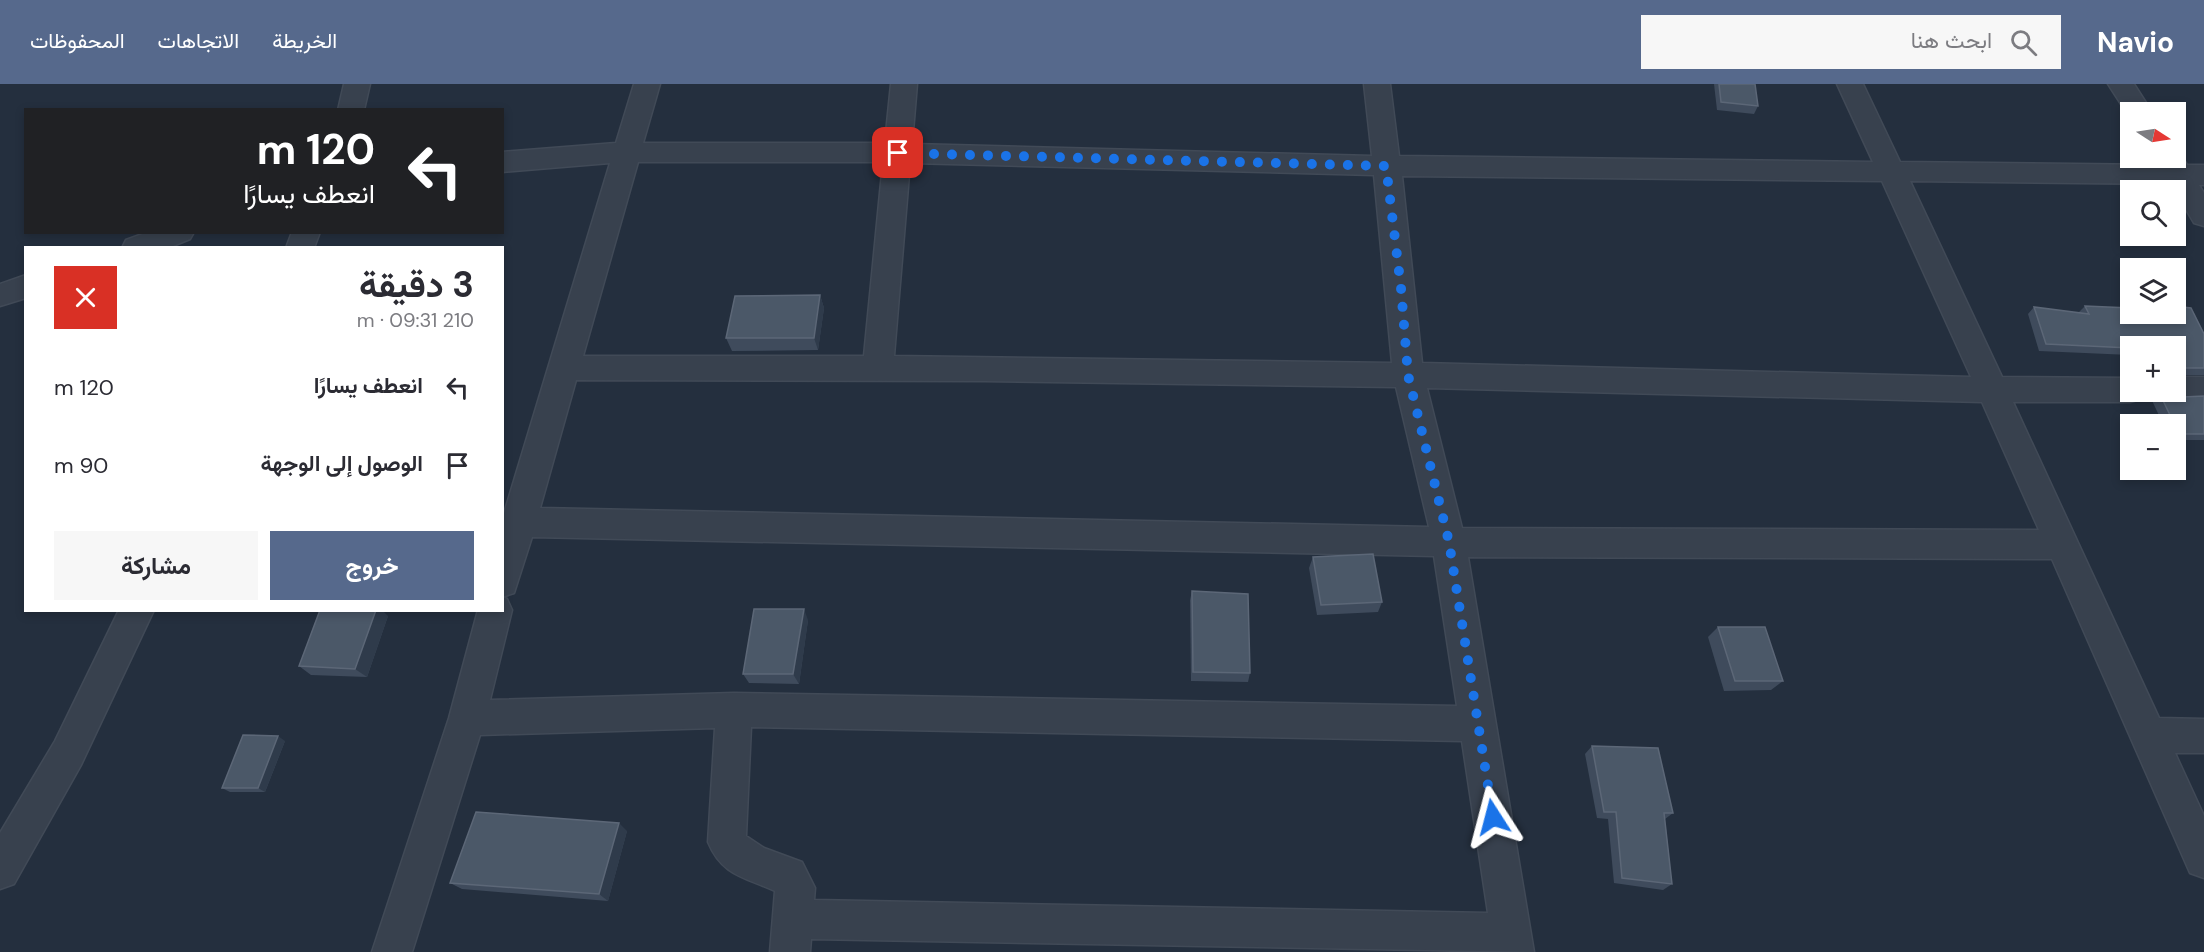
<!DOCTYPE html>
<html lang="ar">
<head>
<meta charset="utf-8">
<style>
	:root { --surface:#fff; --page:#f7f7f7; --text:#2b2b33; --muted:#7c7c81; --accent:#56698c }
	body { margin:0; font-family:"DM Sans",Vazirmatn,sans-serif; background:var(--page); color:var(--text); direction:rtl; height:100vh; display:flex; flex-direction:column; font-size:22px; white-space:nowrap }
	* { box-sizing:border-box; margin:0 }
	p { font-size:20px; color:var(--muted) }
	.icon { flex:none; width:33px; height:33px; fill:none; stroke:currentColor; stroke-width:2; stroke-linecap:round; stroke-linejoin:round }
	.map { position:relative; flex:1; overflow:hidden; direction:ltr }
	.side { position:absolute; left:24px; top:162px; width:480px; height:366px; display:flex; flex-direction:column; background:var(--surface); border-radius:0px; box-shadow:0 3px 9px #0003; direction:rtl }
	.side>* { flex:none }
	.banner { position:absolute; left:24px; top:24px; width:480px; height:126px; border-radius:0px; box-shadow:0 3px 9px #0003; direction:rtl; background:#202124; color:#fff; overflow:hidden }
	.needle { width:39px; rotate:102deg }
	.fabs { position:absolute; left:2120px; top:18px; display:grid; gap:12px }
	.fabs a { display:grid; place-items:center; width:66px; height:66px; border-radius:0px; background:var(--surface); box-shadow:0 3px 9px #0003; font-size:30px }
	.pin { position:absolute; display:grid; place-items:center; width:51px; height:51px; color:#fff; margin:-26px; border-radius:12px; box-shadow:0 3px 9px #0006 }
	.me { position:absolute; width:66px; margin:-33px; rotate:351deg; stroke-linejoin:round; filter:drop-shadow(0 0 4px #0008) }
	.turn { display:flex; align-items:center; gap:21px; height:126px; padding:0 30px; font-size:27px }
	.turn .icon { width:78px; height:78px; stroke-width:2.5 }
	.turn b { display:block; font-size:42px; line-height:51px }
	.round { display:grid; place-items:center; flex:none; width:63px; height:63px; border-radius:0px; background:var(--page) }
	.overview { display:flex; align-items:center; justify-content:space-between; height:102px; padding:0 30px }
	h1 { font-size:36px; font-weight:700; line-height:45px }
	.button { display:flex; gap:12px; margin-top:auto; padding:12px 30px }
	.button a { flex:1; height:69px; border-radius:0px; background:var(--accent); color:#fff; font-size:24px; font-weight:700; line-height:69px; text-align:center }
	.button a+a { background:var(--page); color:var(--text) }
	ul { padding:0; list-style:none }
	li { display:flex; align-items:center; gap:18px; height:78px; padding:0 30px }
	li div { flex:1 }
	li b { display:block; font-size:22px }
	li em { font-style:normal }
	header { display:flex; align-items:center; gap:36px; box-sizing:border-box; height:84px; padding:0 30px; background:var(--accent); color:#fff }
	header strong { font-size:28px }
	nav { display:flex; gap:33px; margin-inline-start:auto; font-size:21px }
	.search { width:420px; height:54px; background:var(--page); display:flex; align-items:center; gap:15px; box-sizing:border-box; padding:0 21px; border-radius:0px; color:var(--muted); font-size:22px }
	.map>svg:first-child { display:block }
</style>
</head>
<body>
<header>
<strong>Navio</strong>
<div class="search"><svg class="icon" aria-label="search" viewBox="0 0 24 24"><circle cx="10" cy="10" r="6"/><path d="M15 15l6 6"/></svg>ابحث هنا</div>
<nav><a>الخريطة</a><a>الاتجاهات</a><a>المحفوظات</a></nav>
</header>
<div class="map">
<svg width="2204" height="868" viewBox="0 0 2204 868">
	<rect width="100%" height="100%" fill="#242f3e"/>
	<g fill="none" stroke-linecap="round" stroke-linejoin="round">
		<defs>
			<g id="minor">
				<polygon points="344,0 370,0 364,26 338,26"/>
				<path d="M634 0H660L643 59H885L891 0H917L912 60 1372 72 1364 0H1390L1399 72 1873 78 1837 0H1863L1900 78 2159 81 2157 78 2160 74H2175V70L2181 71 2187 81H2204V101H2199L2204 109V142L2194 139 2171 100 1910 97 2002 293 2130 294V308H2145L2141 315 2130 318H2013L2159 634 2204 635V669H2175L2204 732V794L2190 789 2052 475 1468 473 1534 868 811 855 810 868H770L775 807C745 793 722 792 708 758L715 644 480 651 412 868H372L449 634 478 526H502V513L507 515 512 526 490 616 734 609 1457 622 1434 472 532 453 514 509 502 513V436L610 79 502 88V68L616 59ZM638 78H883L864 272H583ZM910 79 1374 91 1392 279 894 272ZM1402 92 1882 97 1971 293 1422 279ZM576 296 985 297 1396 303 1429 443 540 424ZM1427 304 1982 318 2039 446 1462 444ZM751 643 1462 657 1488 829 814 816 815 804 802 778 764 764 746 752Z"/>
				<polygon points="2108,0 2134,0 2152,28 2130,28 2130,34"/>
				<polygon points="148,148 194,148 190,155 168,164 122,164 126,156"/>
				<polygon points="292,148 320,148 314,164 286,164"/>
				<polygon points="26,191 26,214 0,222 0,200"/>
				<polygon points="2175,293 2204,293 2204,317 2175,317 2164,314 2161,308 2175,308"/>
				<polygon points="119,526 154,526 81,681 14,800 0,805 0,749 55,657"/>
			</g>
		</defs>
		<!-- minor casing -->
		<use href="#minor" stroke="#414a57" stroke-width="3"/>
		<!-- minor -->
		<use href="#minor" fill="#38414e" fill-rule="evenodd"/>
	</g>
	<!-- wall -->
	<g fill="#3f4b5c">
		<polygon points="1714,0 1755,0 1758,22 1754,30 1717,26"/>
		<polygon points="820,211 824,224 818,266 732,267 726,254"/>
		<polygon points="2085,222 2204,250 2204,291 2181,291 2181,299 2175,304 2175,262 2130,262 2130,271 2039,267 2028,230 2034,223 2078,229"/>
		<polygon points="2148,308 2170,308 2172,310 2183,313 2204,312 2204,356 2175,356 2175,340 2163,340"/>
		<polygon points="1313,473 1382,518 1378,528 1317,531 1309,484"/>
		<polygon points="1192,507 1250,589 1248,598 1191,597 1190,516"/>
		<polygon points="388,532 367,593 311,591 299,582"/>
		<polygon points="808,536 799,600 749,599 743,590"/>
		<polygon points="1718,543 1783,597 1771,606 1724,607 1708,553"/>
		<polygon points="285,657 265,708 230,708 222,704"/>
		<polygon points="1592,662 1673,729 1665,735 1672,800 1663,806 1614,799 1608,735 1597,734 1585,670"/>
		<polygon points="627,747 608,817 462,805 450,799"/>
	</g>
	<!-- shaded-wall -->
	<g fill="#2f3b4b">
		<polygon points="820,211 824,224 818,266 814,254"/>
		<polygon points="804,525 808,536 799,600 793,590"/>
		<polygon points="376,526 382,526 388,532 367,593 355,585"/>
		<polygon points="278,652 285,657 265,708 258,704"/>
		<polygon points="619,739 627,747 608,817 599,810"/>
	</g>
	<!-- building -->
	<g fill="#4b5868" stroke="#5c6777" stroke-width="1.5">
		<polygon points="1719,0 1755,0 1758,22 1721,18"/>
		<polygon points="820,211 814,254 726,254 735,212"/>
		<polygon points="2085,222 2130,224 2130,230 2175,230 2175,222 2191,224 2204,250 2204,284 2183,284 2181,286 2181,299 2175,300 2175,262 2130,262 2130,264 2046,260 2034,223 2089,230"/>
		<polygon points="2159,308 2170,308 2172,310 2183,313 2204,312 2204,350 2179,350"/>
		<polygon points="1373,470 1382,518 1321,521 1313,473"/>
		<polygon points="1192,507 1248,510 1250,589 1193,588"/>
		<polygon points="754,525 804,525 793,590 743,590"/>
		<polygon points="320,526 376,526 355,585 299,582"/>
		<polygon points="1718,543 1765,543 1783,597 1735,597"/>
		<polygon points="243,651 278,652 258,704 222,704"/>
		<polygon points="1592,662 1658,664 1673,729 1664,729 1672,800 1622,794 1616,728 1604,728"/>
		<polygon points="476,728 619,739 599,810 450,799"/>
	</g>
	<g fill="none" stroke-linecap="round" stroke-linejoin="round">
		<!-- route -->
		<polyline stroke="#1a73e8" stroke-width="10" stroke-dasharray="0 18" points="898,69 1386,82 1401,204 1408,291 1449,458 1493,733"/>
	</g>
</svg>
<div class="fabs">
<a><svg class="needle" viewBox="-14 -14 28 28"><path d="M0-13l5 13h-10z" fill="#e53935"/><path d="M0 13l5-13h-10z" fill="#7c7c81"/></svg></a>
<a><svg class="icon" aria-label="search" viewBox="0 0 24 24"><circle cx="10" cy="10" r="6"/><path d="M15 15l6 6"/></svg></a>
<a><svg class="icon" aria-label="layers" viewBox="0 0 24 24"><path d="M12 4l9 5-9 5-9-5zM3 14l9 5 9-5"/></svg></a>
<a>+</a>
<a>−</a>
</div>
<div class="pin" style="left:898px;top:69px;background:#d93025"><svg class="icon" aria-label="arrive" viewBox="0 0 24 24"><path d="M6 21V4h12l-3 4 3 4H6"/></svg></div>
<svg class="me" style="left:1493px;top:733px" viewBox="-20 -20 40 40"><path d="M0-17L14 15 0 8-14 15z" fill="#1a73e8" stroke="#fff" stroke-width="4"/></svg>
<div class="banner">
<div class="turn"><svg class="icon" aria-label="left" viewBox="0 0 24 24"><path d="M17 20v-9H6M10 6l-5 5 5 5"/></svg><div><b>120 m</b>انعطف يسارًا</div></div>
</div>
<section class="side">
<div class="overview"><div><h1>3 دقيقة</h1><p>210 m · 09:31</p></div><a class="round" style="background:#d93025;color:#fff"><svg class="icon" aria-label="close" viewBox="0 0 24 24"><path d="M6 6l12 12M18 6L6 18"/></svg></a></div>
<ul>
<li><svg class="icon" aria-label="left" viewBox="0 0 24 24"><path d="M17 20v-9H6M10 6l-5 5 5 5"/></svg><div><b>انعطف يسارًا</b></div><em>120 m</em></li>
<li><svg class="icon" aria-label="arrive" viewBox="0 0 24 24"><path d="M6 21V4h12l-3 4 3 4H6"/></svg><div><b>الوصول إلى الوجهة</b></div><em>90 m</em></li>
</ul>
<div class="button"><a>خروج</a><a>مشاركة</a></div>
</section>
</div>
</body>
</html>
